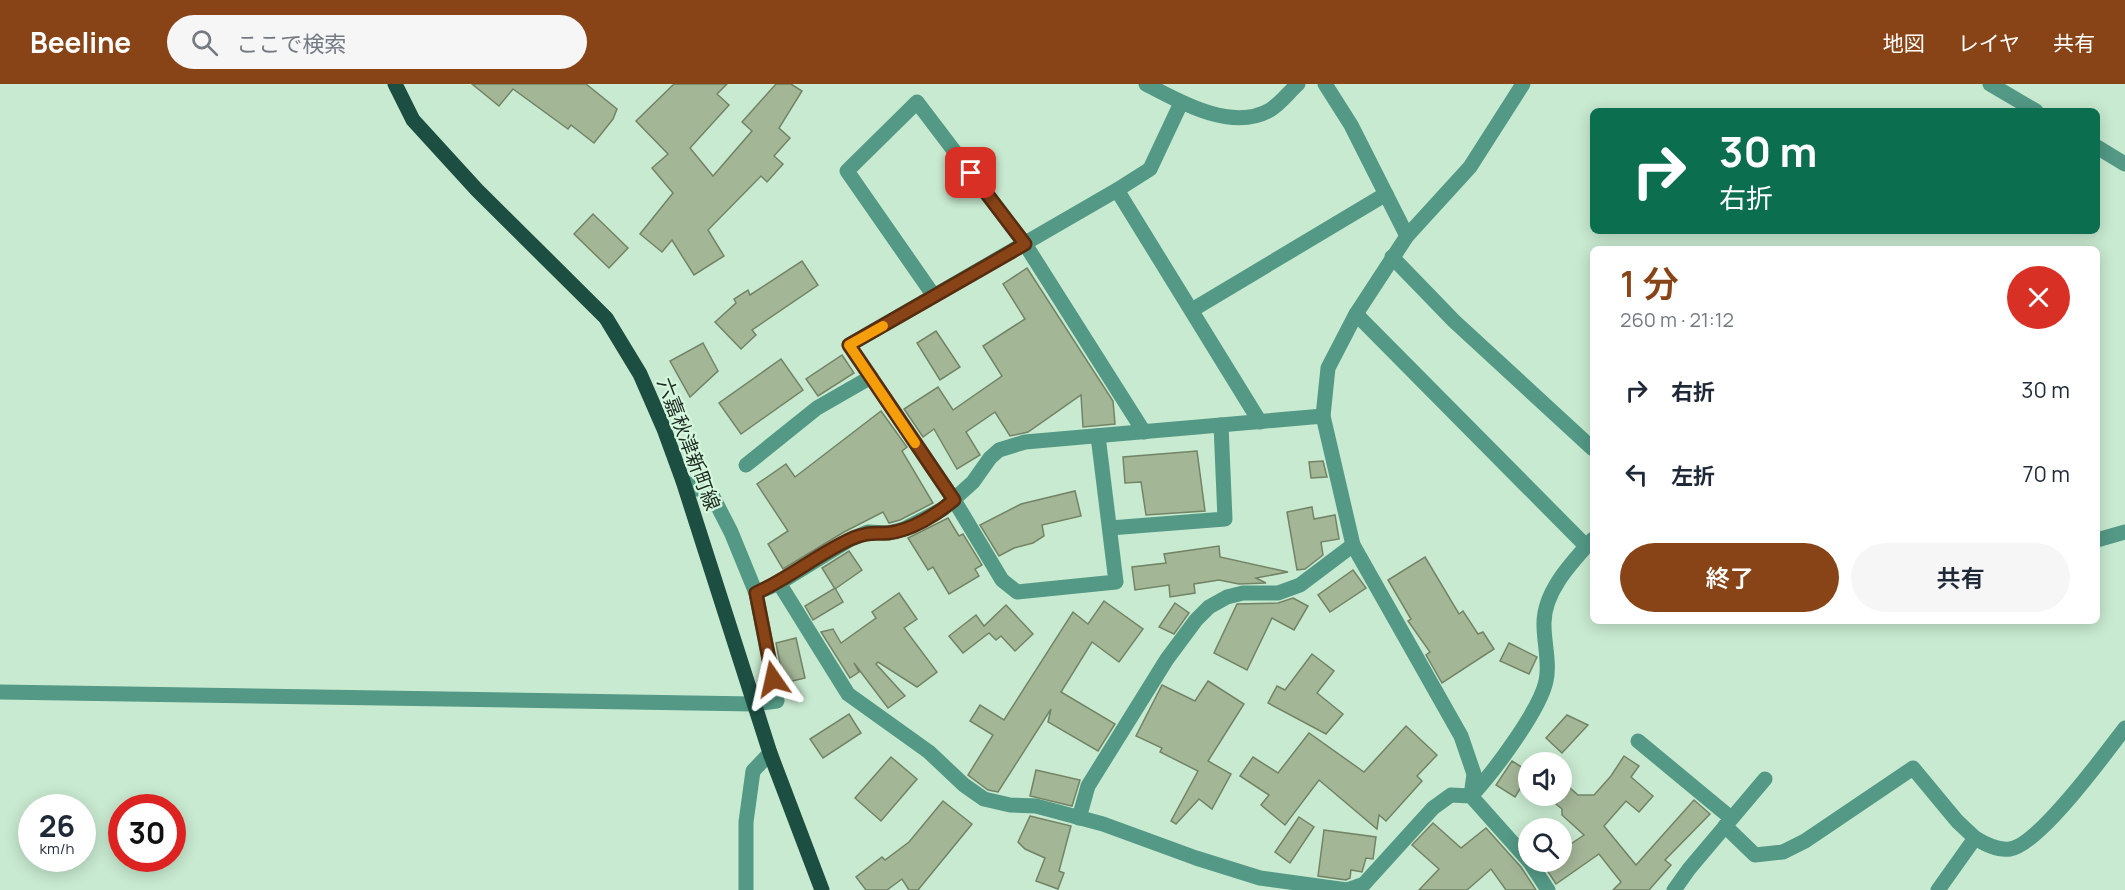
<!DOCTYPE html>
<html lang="ja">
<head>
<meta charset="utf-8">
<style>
	:root { --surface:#fff; --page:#f6f6f7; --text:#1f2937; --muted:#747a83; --accent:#884417 }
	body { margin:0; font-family:Manrope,"Noto Sans JP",sans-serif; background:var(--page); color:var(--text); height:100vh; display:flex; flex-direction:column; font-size:22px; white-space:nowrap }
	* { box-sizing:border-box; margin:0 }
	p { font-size:20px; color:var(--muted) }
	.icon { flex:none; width:33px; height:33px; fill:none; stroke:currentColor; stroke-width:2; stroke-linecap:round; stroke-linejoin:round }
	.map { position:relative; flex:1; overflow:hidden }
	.drawer { position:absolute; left:1590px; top:162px; width:510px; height:378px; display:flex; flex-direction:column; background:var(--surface); border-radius:9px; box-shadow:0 3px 15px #0003 }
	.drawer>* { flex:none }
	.banner { position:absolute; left:1590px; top:24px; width:510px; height:126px; border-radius:9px; box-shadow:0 3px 15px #0003; background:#0b6e4f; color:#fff; overflow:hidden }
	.fabs { position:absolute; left:1518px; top:668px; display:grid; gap:12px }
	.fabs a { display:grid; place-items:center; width:54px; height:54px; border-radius:50%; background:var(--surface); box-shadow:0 3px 15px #0003; font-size:30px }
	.speed { position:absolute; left:18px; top:710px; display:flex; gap:12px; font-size:30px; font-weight:700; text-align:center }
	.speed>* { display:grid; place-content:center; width:78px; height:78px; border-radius:50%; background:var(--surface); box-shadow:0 3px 15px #0003; line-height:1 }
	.speed small { font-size:15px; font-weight:400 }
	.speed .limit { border:9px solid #d22; background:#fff; color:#111 }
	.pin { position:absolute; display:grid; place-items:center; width:51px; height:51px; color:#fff; margin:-26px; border-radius:12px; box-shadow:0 3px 9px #0006 }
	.me { position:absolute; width:66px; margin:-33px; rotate:349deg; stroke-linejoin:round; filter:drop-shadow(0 0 4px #0008) }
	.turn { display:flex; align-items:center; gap:21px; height:126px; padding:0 30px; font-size:27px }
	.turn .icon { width:78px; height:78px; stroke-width:2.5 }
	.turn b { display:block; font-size:42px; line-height:51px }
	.round { display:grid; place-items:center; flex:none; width:63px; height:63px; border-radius:32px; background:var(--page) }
	.head { display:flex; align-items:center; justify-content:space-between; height:102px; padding:0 30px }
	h1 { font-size:36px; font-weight:600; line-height:45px; color:var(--accent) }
	.cta { display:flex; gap:12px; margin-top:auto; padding:12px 30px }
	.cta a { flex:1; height:69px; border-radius:36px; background:var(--accent); color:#fff; font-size:24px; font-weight:600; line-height:69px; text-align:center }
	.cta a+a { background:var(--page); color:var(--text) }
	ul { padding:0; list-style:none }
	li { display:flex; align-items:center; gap:18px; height:84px; padding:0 30px }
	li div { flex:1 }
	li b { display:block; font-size:22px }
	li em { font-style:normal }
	header { display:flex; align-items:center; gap:36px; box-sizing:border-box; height:84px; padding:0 30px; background:var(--accent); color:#fff }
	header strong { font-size:28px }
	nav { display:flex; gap:33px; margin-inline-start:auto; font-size:21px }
	.search { width:420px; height:54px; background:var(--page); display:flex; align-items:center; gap:15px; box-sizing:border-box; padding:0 21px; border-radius:33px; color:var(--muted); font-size:22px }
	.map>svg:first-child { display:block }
</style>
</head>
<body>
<header>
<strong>Beeline</strong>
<div class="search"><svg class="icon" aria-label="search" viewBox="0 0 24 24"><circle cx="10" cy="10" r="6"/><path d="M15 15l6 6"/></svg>ここで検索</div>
<nav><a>地図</a><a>レイヤ</a><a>共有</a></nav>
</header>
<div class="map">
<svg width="2125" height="806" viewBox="0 0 2125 806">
	<rect width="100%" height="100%" fill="#c8ead0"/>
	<!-- building -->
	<g fill="#a3b696" stroke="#728465" stroke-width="1.5">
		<polygon points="472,0 586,0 617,25 613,35 594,59 571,41 568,45 513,5 499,22"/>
		<polygon points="674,0 727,0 717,10 729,21 690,64 713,92 752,47 742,38 776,0 791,0 802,7 779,44 790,54 774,72 783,80 767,98 761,92 708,146 724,172 694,191 672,156 662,168 640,150 673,109 652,84 668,70 636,37"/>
		<polygon points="593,130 628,164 609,184 574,150"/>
		<polygon points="802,177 818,201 752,246 756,251 741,265 715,238 736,219 734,215 748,206 750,211"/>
		<polygon points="1027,184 1113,317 1115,340 1083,343 1081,311 1028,348 1010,352 995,328 966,348 980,371 957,385 934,345 923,353 904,325 938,303 953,326 1002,292 983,262 1025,235 1003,200"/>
		<polygon points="936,247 960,283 940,296 917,259"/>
		<polygon points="703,259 718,287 690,313 670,277"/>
		<polygon points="842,271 854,289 818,312 806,295"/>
		<polygon points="781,275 803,306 741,350 719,319"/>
		<polygon points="881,327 907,363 902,367 933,419 900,436 889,439 883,428 844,448 783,485 768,460 788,447 757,400 786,380 795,393"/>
		<polygon points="1197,367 1205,427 1146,431 1141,398 1125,399 1123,373"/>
		<polygon points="1323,377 1327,393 1311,394 1309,378"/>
		<polygon points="1075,407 1081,432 1042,441 1044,452 1033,459 1014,464 999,472 980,441 1021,420"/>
		<polygon points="1312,423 1314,435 1335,431 1339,455 1321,458 1323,471 1305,485 1297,486 1287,428"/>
		<polygon points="948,434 959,452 963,450 982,481 975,485 979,492 949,510 933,483 928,486 908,454"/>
		<polygon points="1219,462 1220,473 1288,488 1256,494 1266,499 1239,500 1219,496 1194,500 1195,509 1170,513 1169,501 1135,506 1132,483 1166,479 1164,470"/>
		<polygon points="849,467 862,486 835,505 822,484"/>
		<polygon points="1425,473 1459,530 1463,527 1478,550 1483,548 1494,565 1442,599 1426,571 1430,568 1408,537 1411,535 1388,496"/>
		<polygon points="1353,486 1366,504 1330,528 1318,511"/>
		<polygon points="835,504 843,518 813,536 805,522"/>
		<polygon points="899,509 917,535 904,544 937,588 917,603 878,578 876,580 905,612 888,624 854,579 859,588 850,594 821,548 833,545 841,559 876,534 872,528"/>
		<polygon points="1293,514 1308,522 1294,546 1272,534 1247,586 1214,569 1237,520 1278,519"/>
		<polygon points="1104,517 1143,545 1119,578 1092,558 1061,608 1115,640 1098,667 1048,638 1051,625 998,708 988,706 968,691 993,651 970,637 980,621 1004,636 1073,528 1088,540"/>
		<polygon points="1175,519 1189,529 1174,550 1159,543"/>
		<polygon points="1006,521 1033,550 1015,567 1001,552 996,556 989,549 963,569 949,552 976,531 984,542"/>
		<polygon points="796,554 805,594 784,599 776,559"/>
		<polygon points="1509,559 1537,573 1529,590 1500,577"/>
		<polygon points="1312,570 1334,587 1317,609 1343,630 1326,650 1268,619 1277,602 1285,606"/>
		<polygon points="1208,597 1244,620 1208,677 1231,690 1212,725 1199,715 1176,740 1171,737 1198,687 1160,668 1162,664 1136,652 1162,601 1195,617"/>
		<polygon points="849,630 861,649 823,674 810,655"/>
		<polygon points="1567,631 1588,641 1562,669 1546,654"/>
		<polygon points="1406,642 1437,671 1417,692 1422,697 1386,737 1379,731 1377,745 1319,696 1285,741 1261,721 1269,711 1240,692 1253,673 1278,689 1309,649 1364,688"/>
		<polygon points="1624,672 1639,682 1631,693 1653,712 1639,728 1626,717 1604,742 1636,781 1694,716 1710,730 1665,776 1671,781 1649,806 1613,806 1621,798 1599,770 1556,800 1541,777 1562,777 1562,766 1584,751 1562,731 1562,725 1545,711 1562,711 1562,697 1578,711 1594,711 1611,692"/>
		<polygon points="891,673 917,695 881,737 855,714"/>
		<polygon points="1512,677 1528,687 1528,692 1515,713 1496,701"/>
		<polygon points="1036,686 1080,696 1072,722 1030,712"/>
		<polygon points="943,717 972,740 918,806 909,806 902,795 887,806 866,806 856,793 882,773 885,776 909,758"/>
		<polygon points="1030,732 1071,742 1059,787 1064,789 1058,805 1036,797 1045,774 1025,765 1018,758"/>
		<polygon points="1299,733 1314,743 1290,779 1275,768"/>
		<polygon points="1433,739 1461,764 1486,744 1521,783 1536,806 1506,806 1491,785 1467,806 1419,806 1439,785 1412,761"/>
		<polygon points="1324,746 1376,753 1373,775 1366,774 1362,788 1351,786 1350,794 1346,796 1318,792"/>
	</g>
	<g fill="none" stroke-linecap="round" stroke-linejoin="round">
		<!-- minor -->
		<g stroke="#539985" stroke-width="15">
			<path d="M1146 0C1180 18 1232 48 1270 26 1280 20 1289 8 1298 0"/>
			<polyline points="1325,0 1351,41 1407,152"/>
			<polyline points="1523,0 1470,83 1407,152 1356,230 1328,284 1323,332 1353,461 1461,652 1474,690 1471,712 1528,776"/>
			<polyline points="1990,0 2036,27"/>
			<polyline points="2097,63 2125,80"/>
			<polyline points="1117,106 1150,85 1181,19"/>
			<polyline points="1392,173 1454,237 1593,365"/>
			<polyline points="934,212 847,87 917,18 1025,160 1144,348"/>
			<polyline points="1192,226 1386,110"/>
			<polyline points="1356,230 1586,462"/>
			<polyline points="1098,352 1116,498 1017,508 1002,496 954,416 849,261 1117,106 1260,338"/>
			<polyline points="746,381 817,324 871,293"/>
			<polyline points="1110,444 1225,435 1221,341"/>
			<polyline points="2097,456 2125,448"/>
			<polyline points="779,499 848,610 929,668 964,701 984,715 1010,721 1036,722 1103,740 1196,774 1260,794 1347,806"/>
			<polyline points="756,509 779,499 849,456 868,448 889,449 904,445 943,425 973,398 990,374 999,366 1025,358 1323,332"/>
			<polyline points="0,608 754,620 777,617 756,509 731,448 713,413 683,397"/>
			<polyline points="1638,657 1731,734"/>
			<polyline points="1079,734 1088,702 1167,575 1196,536 1209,523 1227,513 1243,509 1278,509 1300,501 1353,461"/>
			<polyline points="1725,742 1755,771 1783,768 1805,757 1913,684 1957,737 1975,754"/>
			<polyline points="1529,777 1548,806"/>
			<polyline points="746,806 746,738 753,687 770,669"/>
			<path d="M1347 806 1364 800 1433 724 1451 711 1471 712C1493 689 1540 626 1546 597 1550 580 1544 559 1544 541 1543 508 1572 478 1593 455"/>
			<polyline points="1674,806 1689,785 1765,695"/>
			<path d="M1938 806 1975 754C1985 760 1998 767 2010 765 2039 761 2105 670 2125 644"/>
		</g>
		<!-- major -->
		<polyline stroke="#1c4f42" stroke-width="15" points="395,0 413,36 477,106 606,234 640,290 664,345 683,397 770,669 822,806"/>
	</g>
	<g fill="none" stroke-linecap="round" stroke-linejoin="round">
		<defs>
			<path id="route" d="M773 595 756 509C790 494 819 469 853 454 868 448 873 450 888 449 911 447 937 430 954 416L849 261 1025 160 971 89"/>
		</defs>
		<!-- route casing -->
		<use href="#route" stroke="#582c0f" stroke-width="15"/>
		<!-- route -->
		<use href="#route" stroke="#884417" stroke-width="10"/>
		<!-- slow -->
		<polyline stroke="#f59e0b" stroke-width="10" points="883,242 849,261 915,359"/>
	</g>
	<g text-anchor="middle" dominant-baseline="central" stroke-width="4.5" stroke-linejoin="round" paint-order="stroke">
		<!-- street labels -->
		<g font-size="20" fill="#1f2c23" stroke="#d5f7dd">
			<text transform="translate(689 360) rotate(69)">六嘉秋津新町線</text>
		</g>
	</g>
</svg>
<div class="fabs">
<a><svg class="icon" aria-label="sound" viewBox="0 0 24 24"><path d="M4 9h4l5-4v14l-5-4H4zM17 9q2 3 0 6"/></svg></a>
<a><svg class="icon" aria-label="search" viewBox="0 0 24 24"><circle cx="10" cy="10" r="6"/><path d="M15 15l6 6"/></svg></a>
</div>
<div class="speed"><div>26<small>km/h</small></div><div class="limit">30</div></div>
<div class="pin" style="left:971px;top:89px;background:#d93025"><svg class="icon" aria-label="arrive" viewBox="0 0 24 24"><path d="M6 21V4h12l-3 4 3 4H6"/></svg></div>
<svg class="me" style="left:773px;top:595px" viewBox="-20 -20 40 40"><path d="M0-17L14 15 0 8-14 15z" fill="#884417" stroke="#fff" stroke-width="4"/></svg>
<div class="banner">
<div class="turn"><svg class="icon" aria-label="right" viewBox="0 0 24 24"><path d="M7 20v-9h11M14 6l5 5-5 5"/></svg><div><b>30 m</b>右折</div></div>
</div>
<section class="drawer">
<div class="head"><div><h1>1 分</h1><p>260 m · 21:12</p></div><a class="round" style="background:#d93025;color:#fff"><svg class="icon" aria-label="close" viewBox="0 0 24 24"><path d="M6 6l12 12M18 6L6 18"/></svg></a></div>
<ul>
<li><svg class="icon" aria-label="right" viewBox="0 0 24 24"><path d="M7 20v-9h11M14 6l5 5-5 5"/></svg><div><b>右折</b></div><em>30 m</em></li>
<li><svg class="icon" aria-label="left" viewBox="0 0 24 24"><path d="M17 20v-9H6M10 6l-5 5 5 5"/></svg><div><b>左折</b></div><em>70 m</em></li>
</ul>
<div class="cta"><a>終了</a><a>共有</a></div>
</section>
</div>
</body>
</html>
